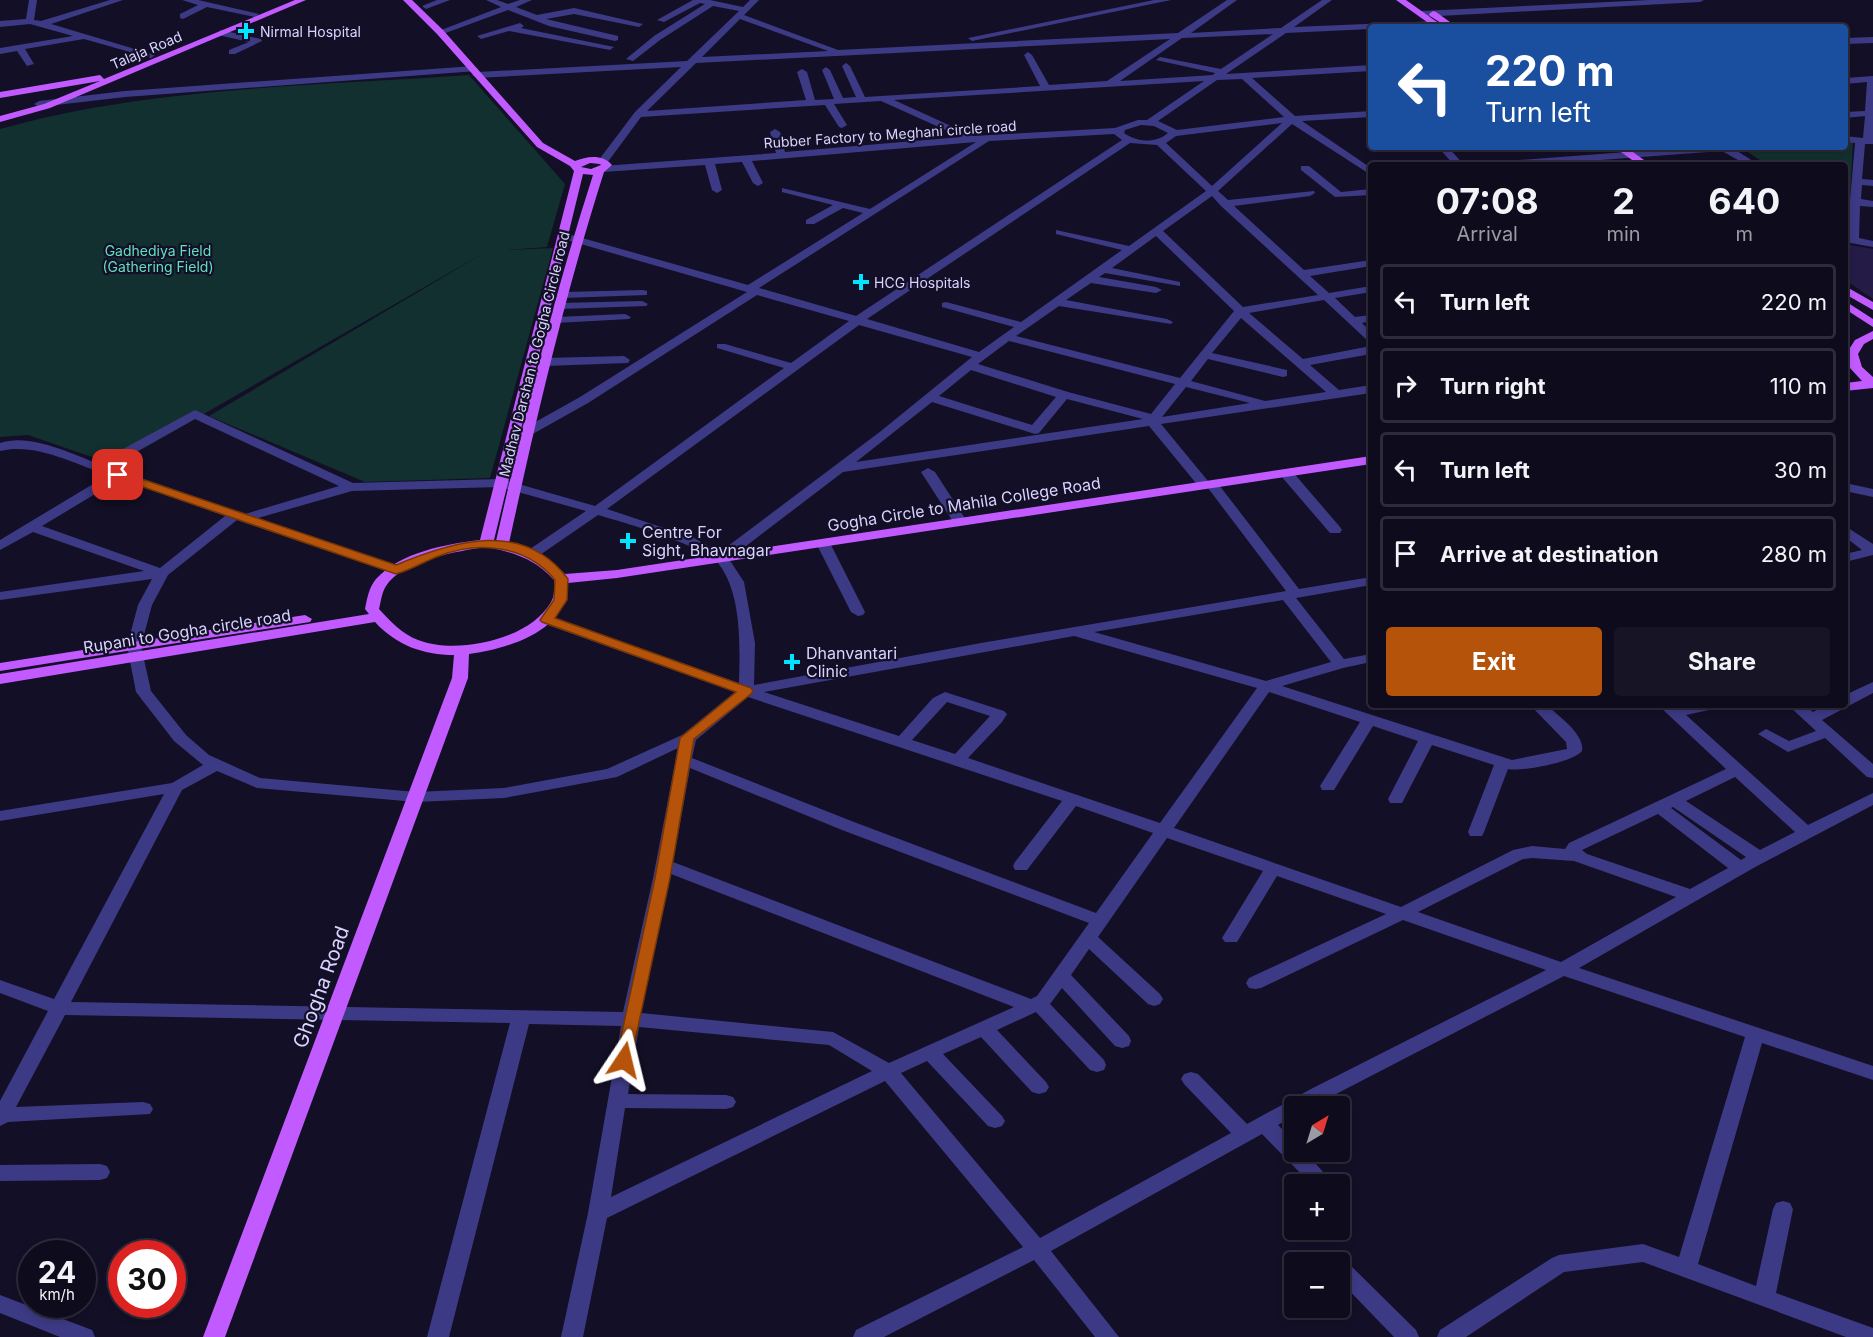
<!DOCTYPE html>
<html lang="en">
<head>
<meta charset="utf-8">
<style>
	:root { --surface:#0e0b1c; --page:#171425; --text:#f1f3f6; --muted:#9b9ba3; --line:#2e2b3b; --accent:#b45309 }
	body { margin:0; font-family:Inter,sans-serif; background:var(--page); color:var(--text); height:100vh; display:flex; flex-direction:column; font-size:22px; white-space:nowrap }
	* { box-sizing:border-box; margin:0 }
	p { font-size:20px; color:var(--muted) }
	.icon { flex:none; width:33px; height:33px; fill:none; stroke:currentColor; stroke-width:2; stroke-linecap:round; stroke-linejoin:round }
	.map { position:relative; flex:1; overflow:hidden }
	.side { position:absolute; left:1368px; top:162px; width:480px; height:546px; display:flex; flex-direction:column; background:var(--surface); border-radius:6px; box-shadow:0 3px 9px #0003,0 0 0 2px var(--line) }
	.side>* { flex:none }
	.banner { position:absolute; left:1368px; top:24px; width:480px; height:126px; border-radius:6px; box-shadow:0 3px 9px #0003,0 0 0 2px var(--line); background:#1a4fa0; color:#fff; overflow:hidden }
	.needle { width:39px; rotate:38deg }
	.controls { position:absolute; left:1284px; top:1096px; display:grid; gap:12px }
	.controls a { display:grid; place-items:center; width:66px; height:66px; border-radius:6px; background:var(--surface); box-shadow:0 3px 9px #0003,0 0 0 2px var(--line); font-size:30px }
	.speed { position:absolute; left:18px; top:1240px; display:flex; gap:12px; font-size:30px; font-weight:700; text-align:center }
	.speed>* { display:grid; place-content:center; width:78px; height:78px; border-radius:50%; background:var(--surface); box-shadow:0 3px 9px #0003,0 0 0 2px var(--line); line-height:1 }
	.speed small { font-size:15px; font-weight:400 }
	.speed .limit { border:9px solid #d22; background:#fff; color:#111 }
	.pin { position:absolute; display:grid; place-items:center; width:51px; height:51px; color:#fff; margin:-26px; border-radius:12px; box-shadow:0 3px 9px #0006 }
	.me { position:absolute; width:66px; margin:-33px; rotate:10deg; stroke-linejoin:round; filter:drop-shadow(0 0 4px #0008) }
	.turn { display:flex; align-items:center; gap:21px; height:126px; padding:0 18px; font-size:27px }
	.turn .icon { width:78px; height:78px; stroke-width:2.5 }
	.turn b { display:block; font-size:42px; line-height:51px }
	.eta { display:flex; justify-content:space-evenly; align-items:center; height:102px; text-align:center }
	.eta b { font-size:36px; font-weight:700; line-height:42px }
	.cta { display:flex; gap:12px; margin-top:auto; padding:12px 18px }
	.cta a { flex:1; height:69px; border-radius:6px; background:var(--accent); color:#fff; font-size:24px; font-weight:700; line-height:69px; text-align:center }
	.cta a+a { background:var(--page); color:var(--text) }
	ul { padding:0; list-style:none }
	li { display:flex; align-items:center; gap:18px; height:75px; margin:0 12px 9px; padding:0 6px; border:3px solid var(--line); border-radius:6px }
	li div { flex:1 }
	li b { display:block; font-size:22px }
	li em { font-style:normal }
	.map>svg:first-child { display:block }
</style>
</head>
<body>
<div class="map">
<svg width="1873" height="1337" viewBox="0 0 1873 1337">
	<rect width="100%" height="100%" fill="#130f26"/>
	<!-- green -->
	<g fill="#12302f">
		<path d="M469 75 565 184 547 247 506 250 553 248 490 478 365 482 209 416 489 250 115 465 28 435 0 437V129C148 87 315 86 469 75Z"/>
		<polygon points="1853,142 1850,201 1845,200 1845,165 1767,165 1745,150 1792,147 1845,147 1845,143"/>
	</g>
	<!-- building -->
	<polygon fill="#241b47" points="1845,244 1873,249 1873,299 1845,280"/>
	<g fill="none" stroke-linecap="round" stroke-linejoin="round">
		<!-- minor -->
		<g fill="#3d3a85" fill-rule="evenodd">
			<polygon points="29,0 37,0 34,20 41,21 110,0 123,0 51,24 155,55 151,58 84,39 25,49 34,64 27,66 17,51 0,54 0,48 73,36 30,24 0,27 0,21 26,19"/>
			<polygon points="182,0 198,0 259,14 255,17 207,7 183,19 180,18 180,14 198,5"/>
			<polygon points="437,0 450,0 426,9 422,6"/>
			<polygon points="486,0 497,0 508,4 520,0 532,0 516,7 537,15 574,8 643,24 639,27 574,14 546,19 618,36 618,40 615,41 549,26 508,10 443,34 436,32 501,7"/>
			<path d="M693 0H710L743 7 750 0H759L744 15 838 50 1178 33 1227 0H1237L1191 33 1281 28 1322 0H1332L1294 27 1437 21V25L1434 26 1286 33 1226 74 1371 65V71L1252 78 1295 116 1371 111V117L1302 121 1371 168V175L1292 124 1218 191 1228 200 1314 191 1315 193 1310 196 1234 206 1304 270 1371 260V266L1310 276 1329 293 1371 286V292L1335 298 1355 317 1371 315V321L1362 323 1371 332V342L1367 340 1324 300 1249 313 1303 359 1371 346V354L1310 365 1339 390 1371 385V393L1161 424 1208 481H1216L1299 589 1371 577V585L1296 598 1344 659 1371 654V662L1343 668 1282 686 1512 760 1567 749 1566 742 1530 705H1547C1558 716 1585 734 1582 751 1574 762 1521 772 1508 769L1484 832 1482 836H1470L1468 832 1494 765 1432 745 1402 803H1390L1388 799 1418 741 1373 726 1334 790H1322L1320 786 1360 722 1269 692 1174 828 1401 907 1513 850 1532 846 1565 849 1569 843 1726 769 1658 705H1675L1678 708 1691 705H1721L1718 708 1686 715 1808 825 1873 793V805L1757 866 1579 968 1873 1066V1080L1762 1043 1698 1264 1756 1286 1773 1209 1776 1203 1783 1201 1790 1203 1793 1209 1776 1293 1873 1328V1337H1846L1643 1262 1564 1272 1466 1337H1437L1440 1330 1552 1258 1559 1255 1643 1244 1679 1257 1745 1037 1564 976 1311 1107H1294V1116L1278 1125 1294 1141V1152H1305L1335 1185H1312L1262 1134 1051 1251 1119 1337H1095L1034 1260 884 1337H853L856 1330 1023 1247 885 1081 607 1218 583 1337H561L588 1213 621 1026 529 1024 449 1337H427L510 1023 65 1015 16 1107 143 1102 150 1104 153 1109 150 1114 8 1122 0 1126V1101L48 1011 0 993V980L54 999 164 794 0 821V811L172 783 203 765 174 741 136 692 127 646 138 605 152 579 0 600V592L144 571 33 532 0 550V540L108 475C75 464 35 442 0 451V443C31 433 68 453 97 463L195 410 353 483 501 479 595 506 784 368 717 348V344H725L791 363 849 321 757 295 588 403 522 440H514L512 437 514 434 580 397 747 292 560 238V234H568L748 285 863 213 843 208 814 224H806V220L833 205 782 192V188L870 209 976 142 752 161 763 183 758 186 753 183 742 162 715 164 722 190 717 193 712 190 705 165 603 172 598 169 603 166 776 153 770 132 775 129 780 132 785 152 961 137 881 101 834 104 847 125 842 128 839 127 825 105 641 117 607 163 603 164 598 161 635 112 681 67 477 78 472 75 477 72 687 61 739 11 713 6 660 40 633 61 626 59 654 36 705 4 700 3 664 22 657 20ZM740 19 828 51 702 57ZM1273 34 1221 69 1160 57 1156 60 1215 73 1213 75 1120 81 1182 38ZM1170 39 1107 81 1049 85 1032 55 1028 52 1024 55 1040 86 865 97 850 66 846 63 842 66 856 97 843 98 830 70 826 67 822 70 834 99 815 100 807 72 802 69 797 72 806 100 647 111 696 63ZM1242 79 1284 117 1177 130 1158 121 1217 80ZM1204 81 1147 120H1138L1115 128 973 136 894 100ZM1282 123 1212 186 1166 143 1176 136ZM1141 125 1154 126 1168 133C1155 144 1137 142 1124 133L1125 130ZM1114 134 1122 140 856 316 759 288 989 141ZM1130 143 1157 145 1206 191 1129 246 1056 230V234L1122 250 1021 322 946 302 942 303V307L1014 327 979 352 867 319ZM1212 196 1221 206 1318 295 1243 307 1163 231ZM1156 236 1234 311 1180 378 1016 336 1059 306 1171 324 1173 322 1167 319 1066 300 1091 283 1156 293 1162 290 1156 287 1099 277 1105 273 1180 286V282L1112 268ZM1241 318 1326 392 1265 401 1191 381 1208 359 1283 377 1287 376V370L1212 353ZM859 325 972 357 881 431 720 552 694 538 607 509ZM1009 341 1175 384 1151 414 1068 392 978 364ZM971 370 1056 397 1032 425 939 396ZM1186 387 1250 403 1162 417ZM1067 399 1143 419 856 462 932 402 1035 434 1039 433ZM195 419 339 486 245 514 109 467ZM1149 426 1200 488H1208L1286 591 981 643 754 685 755 643 744 582 729 559 843 472ZM120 479 225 516 160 568 42 526ZM500 487 586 511 527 551 525 554 527 557H537L598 515C623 522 704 546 718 563 742 593 740 646 739 683L552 617H542L540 620 542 623 735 692 682 735 607 769 504 788 416 792 260 778 209 755 186 735 151 691 141 646 152 605 168 575 237 520 396 574 403 570 401 567 258 518 352 491ZM1283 600 1331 662 1266 681 1094 632ZM1074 636 1257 688 1160 823 968 758 1002 722 1007 714 1004 711 945 692 933 698 899 736 764 692ZM748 697 1062 801 1015 862 1013 866 1015 870H1027L1076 806 1153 833 1096 913 854 822 692 758 696 740ZM947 702 990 716 955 754 912 740ZM678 748 653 878 623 1012 71 1002 182 790 217 771 257 788 416 802 504 798 617 777ZM690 768 842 830 1089 923 1037 996 1031 999 673 862ZM1735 777 1795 832 1760 850 1686 801ZM1673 807 1746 857 1741 860 1671 808ZM1658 814 1728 868 1690 889 1587 854 1582 850ZM1167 838 1263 871 1222 938 1225 942H1237L1277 876 1386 914 1249 978 1246 983 1249 988 1255 989 1261 988 1403 920 1546 970 1311 1089 1247 1124 1198 1074 1191 1072 1184 1074 1181 1079 1184 1084 1231 1133 1040 1238 901 1073 927 1061 988 1126 995 1128 1002 1126 1005 1121 1002 1116 943 1054 981 1037 1032 1092 1039 1094 1046 1092 1049 1087 1046 1082 997 1030 1036 1012 1090 1070 1097 1072 1104 1070 1106 1065 1104 1060 1050 1004 1062 988 1115 1046 1122 1048 1129 1046 1131 1041 1129 1036 1071 975 1089 949 1148 1004 1154 1006 1160 1004 1163 999 1160 994 1098 937ZM1532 858 1574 861 1676 897 1561 962 1418 912 1523 859ZM671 874 1014 1007 889 1063 833 1032 641 1013ZM639 1027 829 1045 872 1071 611 1197 625 1108 726 1109 733 1107 736 1102 733 1097 726 1095 628 1094Z"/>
			<polygon points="1154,0 1171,0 972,41 968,38"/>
			<polygon points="1650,0 1704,0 1700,2 1421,17 1417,14 1421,11"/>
			<polygon points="520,23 524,26 521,28 614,47 610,50 509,31 481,39 477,36"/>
			<polygon points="221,30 261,39 262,41 235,54 229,54 229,50 249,42 218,35 217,33"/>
			<polygon points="1873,37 1873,43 1845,44 1845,38"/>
			<polygon points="474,66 478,69 477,71 125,97 39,107 34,104 39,101 125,91"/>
			<polygon points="1873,76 1873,144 1865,144 1862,179 1873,180 1873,186 1862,185 1861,199 1873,201 1873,207 1860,206 1859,238 1873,241 1873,247 1845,242 1845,236 1849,236 1850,206 1845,205 1845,199 1850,200 1855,143 1845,142 1845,136 1863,138 1865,116 1845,118 1845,112 1865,111 1867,82 1845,84 1845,78"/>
			<polygon points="1438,147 1448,147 1464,165 1454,165"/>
			<polygon points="1692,147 1736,147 1734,149 1759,165 1747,165 1722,151 1533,165 1489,165 1494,162"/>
			<polygon points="1301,166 1309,166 1341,192 1371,189 1371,195 1335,197 1301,170"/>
			<polygon points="643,290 647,291 647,295 563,298 557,295 563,292"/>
			<polygon points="642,301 648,304 646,306 560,309 554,306 560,303"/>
			<polygon points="625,314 631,317 629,319 556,323 550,320 556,317"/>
			<polygon points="624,356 630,360 628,363 545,366 539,362 545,358"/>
			<polygon points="928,468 935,472 966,520 964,523 954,523 952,520 921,472"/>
			<polygon points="1286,469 1291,470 1340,527 1342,530 1340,533 1330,533 1281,476 1279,473"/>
			<polygon points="1845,483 1873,489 1873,497 1845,491"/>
			<polygon points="1845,526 1873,544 1873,555 1845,562 1845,554 1862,550 1845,537"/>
			<polygon points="823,539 830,543 865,612 863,615 858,616 851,612 816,543"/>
			<polygon points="1873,682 1873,693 1822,720 1873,764 1873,778 1867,777 1825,738 1788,752 1758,734 1766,729 1789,741 1816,731 1788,705 1805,705 1813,712 1826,705 1845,705 1845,695"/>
			<polygon points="100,1164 107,1166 110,1172 107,1178 100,1180 0,1181 0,1165"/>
			<polygon points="1340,1259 1347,1262 1416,1330 1419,1337 1394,1337 1340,1281 1340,1263 1332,1263"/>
			<polygon points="0,1295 92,1330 95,1337 60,1337 0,1313"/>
		</g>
		<!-- major -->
		<g fill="#c25bff" fill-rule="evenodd">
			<polygon points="295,0 306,0 50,108 0,122 0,116 44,104 100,81 0,98 0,92 100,75 104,79"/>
			<path d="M403 0H412L443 30 543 143 575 161C587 156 603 154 612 165L604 172C565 294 536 419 509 543L541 555 565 574 617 570 1371 456V464L617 578 568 583C569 630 508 649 469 654L468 678 225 1337H203L452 678 454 655C423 655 396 645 375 622L0 684V674L369 614 365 609C367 599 369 587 376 579 401 552 446 544 480 540L574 171 570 166 537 147 437 34ZM590 163 600 164 601 165 591 169 581 167ZM583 174 593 175C554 295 524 418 496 541L494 540ZM486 547C513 552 535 559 554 580 554 587 555 596 551 602 530 640 456 655 418 640 402 634 390 621 379 609 381 601 382 592 386 586 403 560 458 551 486 547Z"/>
			<polygon points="1396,0 1406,0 1444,27 1434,27"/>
			<polygon points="1433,11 1436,12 1457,27 1447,27 1430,16 1429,14"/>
			<polygon points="1614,147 1626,147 1651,165 1639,165"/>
			<polygon points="1845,286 1873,302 1873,310 1845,294"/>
			<polygon points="1845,301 1873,319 1873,327 1845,309"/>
			<polygon points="1873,331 1873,339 1864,344 1858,354 1862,367 1873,377 1873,388 1845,391 1845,383 1862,381 1850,368 1846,354 1855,340"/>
			<polygon points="305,615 312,619 310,622 0,671 0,663"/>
		</g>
	</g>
	<!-- route -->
	<path fill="#b45309" stroke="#753606" stroke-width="1.5" d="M118 471 396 565C453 541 524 519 568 579L567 600 555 618 751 688 753 691 751 694 694 739 670 878 630 1064 624 1066 618 1064 616 1060 655 878 680 738 736 692 542 622 540 620 554 600 555 580C527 546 480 540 439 556 425 561 411 570 396 574L114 477V472Z"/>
	<!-- markers -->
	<g fill="#00e5ff" stroke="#130f26" stroke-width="2">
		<path d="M243 22h6v6h6v6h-6v6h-6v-6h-6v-6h6z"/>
		<path d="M858 273h6v6h6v6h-6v6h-6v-6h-6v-6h6z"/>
		<path d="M625 532h6v6h6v6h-6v6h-6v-6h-6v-6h6z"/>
		<path d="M789 653h6v6h6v6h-6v6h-6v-6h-6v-6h6z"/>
	</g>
	<g text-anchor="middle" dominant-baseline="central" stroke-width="4.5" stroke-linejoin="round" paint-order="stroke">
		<!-- far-poi labels -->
		<g font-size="14" fill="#d9d4ff" stroke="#130f26" text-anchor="start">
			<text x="260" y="31">Nirmal Hospital</text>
			<text x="874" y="282">HCG Hospitals</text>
		</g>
		<!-- far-street labels -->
		<g font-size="14" fill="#d9d4ff" stroke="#130f26">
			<text transform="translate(146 50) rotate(-23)">Talaja Road</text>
			<text transform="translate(890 134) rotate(-4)">Rubber Factory to Meghani circle road</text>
			<text transform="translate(534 354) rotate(-76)">Madhav Darshan to Gogha Circle road</text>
		</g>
		<!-- far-park labels -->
		<g font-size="14" fill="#5fe0c0" stroke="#130f26">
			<text x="158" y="250">Gadhediya Field<tspan x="158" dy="16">(Gathering Field)</tspan></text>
		</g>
		<!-- street labels -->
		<g font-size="16" fill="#d9d4ff" stroke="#130f26">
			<text transform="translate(964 504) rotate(-9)">Gogha Circle to Mahila College Road</text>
			<text transform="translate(187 631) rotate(-9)">Rupani to Gogha circle road</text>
		</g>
		<!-- poi labels -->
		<g font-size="16" fill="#d9d4ff" stroke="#130f26" text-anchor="start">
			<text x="642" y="532">Centre For<tspan x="642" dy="18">Sight, Bhavnagar</tspan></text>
			<text x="806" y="653">Dhanvantari<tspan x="806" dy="18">Clinic</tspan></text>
		</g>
		<!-- near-street labels -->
		<g font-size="20" fill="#d9d4ff" stroke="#130f26">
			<text transform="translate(321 987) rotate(-70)">Ghogha Road</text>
		</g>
	</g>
</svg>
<div class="controls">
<a><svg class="needle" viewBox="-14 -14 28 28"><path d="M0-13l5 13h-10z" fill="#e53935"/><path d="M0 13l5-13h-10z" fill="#9b9ba3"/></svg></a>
<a>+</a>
<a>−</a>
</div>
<div class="speed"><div>24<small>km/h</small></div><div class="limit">30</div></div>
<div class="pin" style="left:118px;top:475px;background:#d93025"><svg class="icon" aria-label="arrive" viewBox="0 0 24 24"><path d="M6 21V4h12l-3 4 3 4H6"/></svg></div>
<svg class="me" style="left:624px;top:1060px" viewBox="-20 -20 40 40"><path d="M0-17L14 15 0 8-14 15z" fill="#b45309" stroke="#fff" stroke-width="4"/></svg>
<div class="banner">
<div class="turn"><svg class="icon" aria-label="left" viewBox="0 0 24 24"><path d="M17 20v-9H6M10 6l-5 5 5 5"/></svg><div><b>220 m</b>Turn left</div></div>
</div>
<section class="side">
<div class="eta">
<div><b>07:08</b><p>Arrival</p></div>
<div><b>2</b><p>min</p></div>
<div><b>640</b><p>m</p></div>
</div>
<ul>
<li><svg class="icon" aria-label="left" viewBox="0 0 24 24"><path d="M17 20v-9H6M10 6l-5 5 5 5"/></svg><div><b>Turn left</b></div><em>220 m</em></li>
<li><svg class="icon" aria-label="right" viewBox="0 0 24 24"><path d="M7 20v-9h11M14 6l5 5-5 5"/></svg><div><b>Turn right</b></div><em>110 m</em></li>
<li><svg class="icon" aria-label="left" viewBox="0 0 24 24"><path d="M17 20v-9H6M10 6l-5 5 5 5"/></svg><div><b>Turn left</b></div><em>30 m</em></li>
<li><svg class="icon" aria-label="arrive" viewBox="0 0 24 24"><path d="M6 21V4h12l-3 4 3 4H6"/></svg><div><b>Arrive at destination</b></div><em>280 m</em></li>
</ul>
<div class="cta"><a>Exit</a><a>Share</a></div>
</section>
</div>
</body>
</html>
